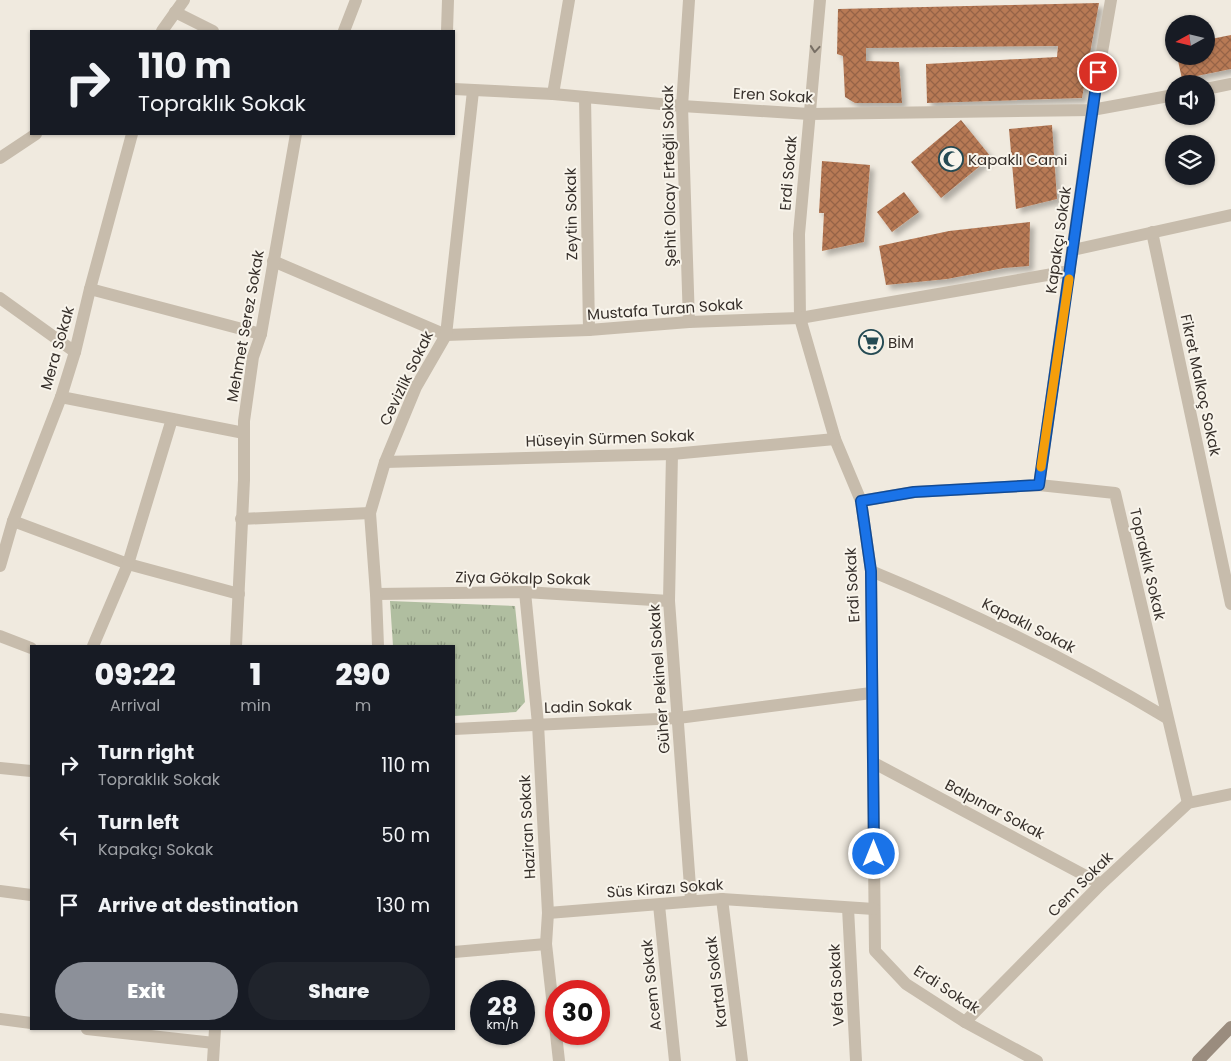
<!DOCTYPE html>
<html lang="en">
<head>
<meta charset="utf-8">
<style>
	:root { --surface:#171b24; --page:#20242c; --text:#f1f3f6; --muted:#9ea1a6; --accent:#8c9099 }
	body { margin:0; font-family:Poppins,sans-serif; background:var(--page); color:var(--text); height:100vh; display:flex; flex-direction:column; font-size:19px; white-space:nowrap }
	* { box-sizing:border-box; margin:0 }
	p { font-size:16px; color:var(--muted) }
	.icon { flex:none; width:28px; height:28px; fill:none; stroke:currentColor; stroke-width:2; stroke-linecap:round; stroke-linejoin:round }
	.map { position:relative; flex:1; overflow:hidden }
	.drawer { position:absolute; left:30px; top:645px; width:425px; height:385px; display:flex; flex-direction:column; background:var(--surface); border-radius:0px; box-shadow:0 1px 4px #0004 }
	.drawer>* { flex:none }
	.hud { position:absolute; left:30px; top:30px; width:425px; height:105px; border-radius:0px; box-shadow:0 1px 4px #0004; background:#171b24; color:var(--text); overflow:hidden }
	.needle { width:32px; rotate:262deg }
	.buttons { position:absolute; left:1165px; top:15px; display:grid; gap:10px }
	.buttons a { display:grid; place-items:center; width:50px; height:50px; border-radius:50%; background:var(--surface); box-shadow:0 1px 4px #0004; font-size:25px }
	.speed { position:absolute; left:470px; top:980px; display:flex; gap:10px; font-size:25px; font-weight:700; text-align:center }
	.speed>* { display:grid; place-content:center; width:65px; height:65px; border-radius:50%; background:var(--surface); box-shadow:0 1px 4px #0004; line-height:1 }
	.speed small { font-size:12px; font-weight:400 }
	.speed .limit { border:8px solid #d22; background:#fff; color:#111 }
	.pin { position:absolute; display:grid; place-items:center; width:42px; height:42px; color:#fff; margin:-21px; border:2px solid #fff; border-radius:50%; box-shadow:0 1px 5px #0007 }
	.me { position:absolute; width:55px; margin:-28px; rotate:0deg; stroke-linejoin:round; filter:drop-shadow(0 0 4px #0008) }
	.turn { display:flex; align-items:center; gap:18px; height:105px; padding:0 25px; font-size:22px }
	.turn .icon { width:65px; height:65px; stroke-width:2.5 }
	.turn b { display:block; font-size:35px; line-height:42px }
	.eta { display:flex; justify-content:space-evenly; align-items:center; height:85px; text-align:center }
	.eta b { font-size:30px; font-weight:800; line-height:35px }
	.action { display:flex; gap:10px; margin-top:auto; padding:10px 25px }
	.action a { flex:1; height:58px; border-radius:30px; background:var(--accent); color:#fff; font-size:20px; font-weight:800; line-height:58px; text-align:center }
	.action a+a { background:var(--page); color:var(--text) }
	ul { padding:0; list-style:none }
	li { display:flex; align-items:center; gap:15px; height:70px; padding:0 25px }
	li div { flex:1 }
	li b { display:block; font-size:19px }
	li em { font-style:normal }
	.map>svg:first-child { display:block }
</style>
</head>
<body>
<div class="map">
<svg width="1231" height="1061" viewBox="0 0 1231 1061">
	<defs>
		<pattern id="grass-tufts" width="24" height="20" patternUnits="userSpaceOnUse" patternTransform="scale(1.25)"><rect width="24" height="20" fill="#b0bea0"/><path d="M3 7l-1-3M5 7V3M7 7l1-3M15 17l-1-3M17 17v-4M19 17l1-3" fill="none" stroke="#909b83"/></pattern>
		<pattern id="building-cross-hatch" width="8" height="8" patternUnits="userSpaceOnUse" patternTransform="scale(1.25)"><rect width="8" height="8" fill="#b87a55"/><path d="M0 0l8 8M0 8l8-8" fill="none" stroke="#966447"/></pattern>
		<filter id="shadow"><feDropShadow dx="4.5" dy="4.5" stdDeviation="2.5" flood-color="#0004"/></filter>
	</defs>
	<rect width="100%" height="100%" fill="#f0eadf"/>
	<!-- grass -->
	<polygon fill="url(#grass-tufts)" points="390,601 515,606 525,702 516,712 454,716 454,646 393,646"/>
	<!-- building -->
	<g fill="url(#building-cross-hatch)" filter="url(#shadow)">
		<polygon points="1099,3 1082,98 927,103 926,64 1057,57 1058,46 866,48 866,61 899,62 902,103 855,103 845,97 843,56 837,54 838,9"/>
		<polygon points="1231,35 1231,69 1182,79 1177,56 1206,56 1206,40"/>
		<polygon points="961,120 991,157 941,198 911,162"/>
		<polygon points="1052,125 1057,199 1016,209 1009,129"/>
		<polygon points="822,161 870,165 864,242 822,251 824,213 819,213"/>
		<polygon points="904,192 919,212 892,232 877,212"/>
		<polygon points="1030,222 1029,266 1004,268 947,279 886,285 879,246 949,231"/>
	</g>
	<g fill="none" stroke-linecap="round" stroke-linejoin="round">
		<!-- minor -->
		<g stroke="#c7bcac" stroke-width="12">
			<polyline points="820,0 799,234 800,318 835,439 861,501 871,571 875,951 906,984 965,1022 1037,1061"/>
			<polyline points="175,12 213,31"/>
			<polyline points="344,31 356,0"/>
			<polyline points="447,31 448,0"/>
			<polyline points="454,89 553,94 682,106 809,114 1092,110 1174,95"/>
			<polyline points="1206,89 1231,84"/>
			<polyline points="553,94 569,0"/>
			<polyline points="585,97 589,330"/>
			<polyline points="1152,232 1231,604"/>
			<polyline points="1073,250 1231,215"/>
			<polyline points="273,261 446,335 589,330 689,322 800,318 1070,271"/>
			<polyline points="90,289 261,334"/>
			<polyline points="0,298 75,352"/>
			<polyline points="689,322 682,106 689,0"/>
			<polyline points="61,397 244,433"/>
			<polyline points="672,454 669,601 691,900"/>
			<polyline points="385,462 672,454 835,439"/>
			<polyline points="1039,485 1092,110 1111,0"/>
			<polyline points="861,501 914,492 1039,485 1115,493 1188,803"/>
			<polyline points="241,519 370,513"/>
			<polyline points="13,521 128,564 239,594"/>
			<polyline points="0,566 13,521 61,397 75,352 90,289 132,134"/>
			<path d="M871 571C973 613 1072 661 1167 718"/>
			<polyline points="525,592 538,724 548,913 546,944 559,1061"/>
			<polyline points="376,594 525,592 669,601"/>
			<polyline points="0,636 31,648"/>
			<polyline points="93,646 128,564 172,419"/>
			<polyline points="236,646 244,480 244,421 253,357 261,334 296,134"/>
			<polyline points="378,646 376,594 370,513 385,462 416,387 446,335 473,91"/>
			<polyline points="454,729 678,718 871,693"/>
			<polyline points="874,763 1101,884"/>
			<polyline points="0,768 31,771"/>
			<polyline points="0,891 31,895"/>
			<polyline points="722,899 742,1061"/>
			<polyline points="659,905 675,1061"/>
			<polyline points="848,908 856,1061"/>
			<polyline points="548,913 722,899 874,909"/>
			<polyline points="454,952 546,944"/>
			<polyline points="0,1019 31,1023"/>
			<polyline points="965,1022 1101,884 1188,803 1231,794"/>
			<polyline points="87,1029 214,1043"/>
			<polyline points="213,1061 215,1029"/>
		</g>
		<!-- tertiary -->
		<g stroke="#c7bcac" stroke-width="12">
			<polyline points="162,31 184,0"/>
			<polyline points="0,158 36,134"/>
		</g>
		<!-- secondary -->
		<polyline stroke="#9a8c7e" stroke-width="12" points="1198,1061 1231,1027"/>
	</g>
	<!-- one-way arrows -->
	<defs><path id="oneway-chevron" d="M-2-3.5L2.5 0L-2 3.5" fill="none" stroke-width="1.6" stroke-linecap="round" stroke-linejoin="round" transform="scale(1.25)"/></defs>
	<use stroke="#776e64" href="#oneway-chevron" transform="translate(815 49) rotate(95)"/>
	<g fill="none" stroke-linecap="round" stroke-linejoin="round">
		<defs>
			<polyline id="route" points="874,854 871,571 861,501 914,492 1039,485 1098,72"/>
		</defs>
		<!-- route casing -->
		<use href="#route" stroke="#114b97" stroke-width="12"/>
		<!-- route -->
		<use href="#route" stroke="#1a73e8" stroke-width="9"/>
		<!-- slow -->
		<polyline stroke="#f59e0b" stroke-width="9" points="1041,467 1069,279"/>
	</g>
	<!-- icons -->
	<defs>
		<symbol id="mosque-ring" viewBox="-11 -11 22 22"><circle r="9.5" fill="#f8f4eb" stroke="#244a53" stroke-width="1.5"/><path d="M3.5-4.9A6 6 0 1 0 3.5 4.9A5 5 0 1 1 3.5-4.9Z" fill="#244a53"/></symbol>
		<symbol id="supermarket-ring" viewBox="-11 -11 22 22"><circle r="9.5" fill="#f8f4eb" stroke="#244a53" stroke-width="1.5"/><path d="M-6-5.5h2.5l.6 2H6L4.5 2H-2.5L-4.4-4H-6ZM-1.5 3.2a1.3 1.3 0 1 0 .1 0ZM3 3.2a1.3 1.3 0 1 0 .1 0Z" fill="#244a53"/></symbol>
	</defs>
	<g fill-rule="evenodd">
		<use href="#mosque-ring" x="937" y="145" width="28" height="28"/>
		<use href="#supermarket-ring" x="857" y="328" width="28" height="28"/>
	</g>
	<g text-anchor="middle" dominant-baseline="central" stroke-width="4" stroke-linejoin="round" paint-order="stroke">
		<!-- street labels -->
		<g font-size="15" fill="#362f2a" stroke="#f8f4eb">
			<text transform="translate(773 95) rotate(3)">Eren Sokak</text>
			<text transform="translate(788 173) rotate(-85)">Erdi Sokak</text>
			<text transform="translate(669 176) rotate(-91)">Şehit Olcay Erteğli Sokak</text>
			<text transform="translate(571 214) rotate(-91)">Zeytin Sokak</text>
			<text transform="translate(1058 240) rotate(-82)">Kapakçı Sokak</text>
			<text transform="translate(665 309) rotate(-4)">Mustafa Turan Sokak</text>
			<text transform="translate(245 326) rotate(-80)">Mehmet Serez Sokak</text>
			<text transform="translate(57 348) rotate(-74)">Mera Sokak</text>
			<text transform="translate(406 378) rotate(-64)">Cevizlik Sokak</text>
			<text transform="translate(1201 385) rotate(78)">Fikret Malkoç Sokak</text>
			<text transform="translate(610 438) rotate(-2)">Hüseyin Sürmen Sokak</text>
			<text transform="translate(1148 564) rotate(77)">Topraklık Sokak</text>
			<text transform="translate(523 578) rotate(1)">Ziya Gökalp Sokak</text>
			<text transform="translate(852 585) rotate(-93)">Erdi Sokak</text>
			<text transform="translate(1029 625) rotate(27)">Kapaklı Sokak</text>
			<text transform="translate(659 679) rotate(-94)">Güher Pekinel Sokak</text>
			<text transform="translate(588 706) rotate(-2)">Ladin Sokak</text>
			<text transform="translate(995 809) rotate(28)">Balpınar Sokak</text>
			<text transform="translate(527 827) rotate(-93)">Haziran Sokak</text>
			<text transform="translate(1080 884) rotate(-45)">Cem Sokak</text>
			<text transform="translate(665 888) rotate(-4)">Süs Kirazı Sokak</text>
			<text transform="translate(716 982) rotate(-97)">Kartal Sokak</text>
			<text transform="translate(651 985) rotate(-96)">Acem Sokak</text>
			<text transform="translate(836 985) rotate(-93)">Vefa Sokak</text>
			<text transform="translate(947 989) rotate(33)">Erdi Sokak</text>
		</g>
		<!-- poi labels -->
		<g font-size="15" fill="#362f2a" stroke="#f8f4eb" text-anchor="start">
			<text x="968" y="159">Kapaklı Cami</text>
			<text x="888" y="342">BİM</text>
		</g>
	</g>
</svg>
<div class="buttons">
<a><svg class="needle" viewBox="-14 -14 28 28"><path d="M0-13l5 13h-10z" fill="#e53935"/><path d="M0 13l5-13h-10z" fill="#9ea1a6"/></svg></a>
<a><svg class="icon" aria-label="sound" viewBox="0 0 24 24"><path d="M4 9h4l5-4v14l-5-4H4zM17 9q2 3 0 6"/></svg></a>
<a><svg class="icon" aria-label="layers" viewBox="0 0 24 24"><path d="M12 4l9 5-9 5-9-5zM3 14l9 5 9-5"/></svg></a>
</div>
<div class="speed"><div>28<small>km/h</small></div><div class="limit">30</div></div>
<div class="pin" style="left:1098px;top:72px;background:#d93025"><svg class="icon" aria-label="arrive" viewBox="0 0 24 24"><path d="M6 21V4h12l-3 4 3 4H6"/></svg></div>
<svg class="me" style="left:874px;top:854px" viewBox="-20 -20 40 40"><circle r="17" fill="#1a73e8" stroke="#fff" stroke-width="3"/><path d="M0-11L8 9 0 5-8 9z" fill="#fff"/></svg>
<div class="hud">
<div class="turn"><svg class="icon" aria-label="right" viewBox="0 0 24 24"><path d="M7 20v-9h11M14 6l5 5-5 5"/></svg><div><b>110 m</b>Topraklık Sokak</div></div>
</div>
<section class="drawer">
<div class="eta">
<div><b>09:22</b><p>Arrival</p></div>
<div><b>1</b><p>min</p></div>
<div><b>290</b><p>m</p></div>
</div>
<ul>
<li><svg class="icon" aria-label="right" viewBox="0 0 24 24"><path d="M7 20v-9h11M14 6l5 5-5 5"/></svg><div><b>Turn right</b><p>Topraklık Sokak</p></div><em>110 m</em></li>
<li><svg class="icon" aria-label="left" viewBox="0 0 24 24"><path d="M17 20v-9H6M10 6l-5 5 5 5"/></svg><div><b>Turn left</b><p>Kapakçı Sokak</p></div><em>50 m</em></li>
<li><svg class="icon" aria-label="arrive" viewBox="0 0 24 24"><path d="M6 21V4h12l-3 4 3 4H6"/></svg><div><b>Arrive at destination</b></div><em>130 m</em></li>
</ul>
<div class="action"><a>Exit</a><a>Share</a></div>
</section>
</div>
</body>
</html>
